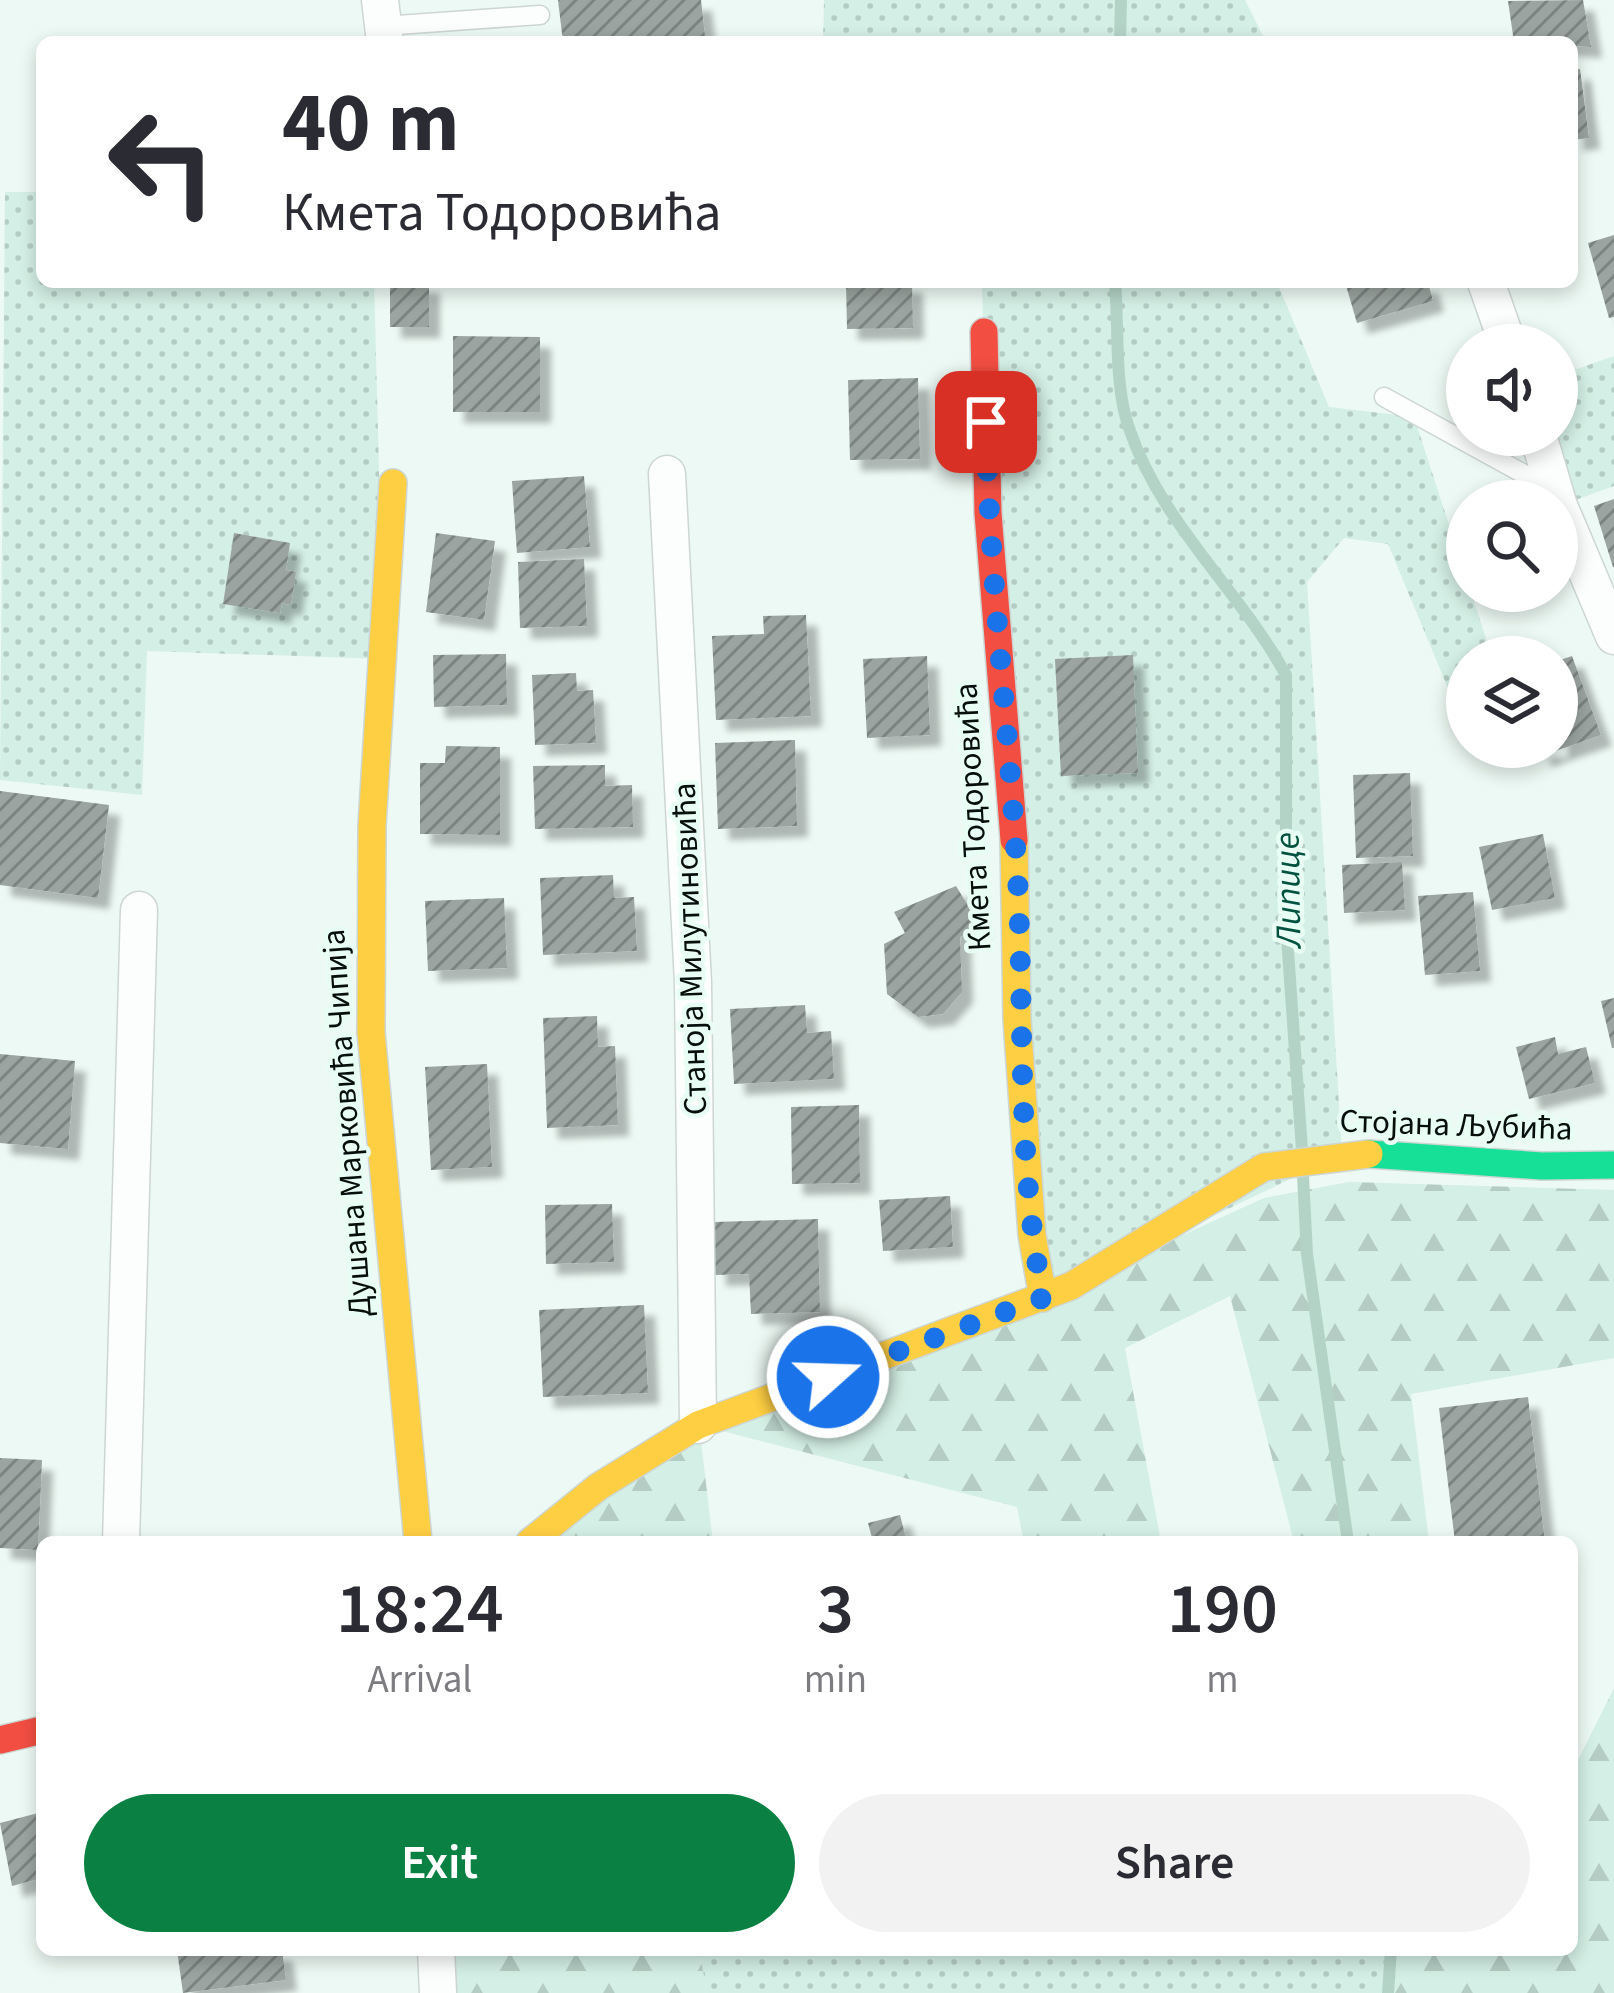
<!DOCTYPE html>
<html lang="en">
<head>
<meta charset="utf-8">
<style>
	:root { --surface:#fff; --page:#f2f2f3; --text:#2b2b33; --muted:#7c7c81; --accent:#0b8043 }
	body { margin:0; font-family:"Source Sans 3",sans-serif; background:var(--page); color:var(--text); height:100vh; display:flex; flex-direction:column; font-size:45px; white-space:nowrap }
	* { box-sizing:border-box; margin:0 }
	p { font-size:39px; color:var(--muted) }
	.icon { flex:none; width:66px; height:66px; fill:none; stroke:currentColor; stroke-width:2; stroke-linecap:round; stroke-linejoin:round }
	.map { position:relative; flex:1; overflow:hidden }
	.drawer { position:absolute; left:36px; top:1536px; width:1542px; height:420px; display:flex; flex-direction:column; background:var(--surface); border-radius:18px; box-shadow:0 6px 18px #0003 }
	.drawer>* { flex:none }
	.hud { position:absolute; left:36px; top:36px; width:1542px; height:252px; border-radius:18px; box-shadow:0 6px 18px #0003; background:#fff; color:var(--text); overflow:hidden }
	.tools { position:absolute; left:1446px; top:324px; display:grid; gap:24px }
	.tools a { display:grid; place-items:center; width:132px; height:132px; border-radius:50%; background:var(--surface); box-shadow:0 6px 18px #0003; font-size:60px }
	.pin { position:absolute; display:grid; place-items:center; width:102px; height:102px; color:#fff; margin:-51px; border-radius:24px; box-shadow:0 6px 18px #0006 }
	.me { position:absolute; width:132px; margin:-66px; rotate:70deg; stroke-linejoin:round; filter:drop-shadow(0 0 9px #0008) }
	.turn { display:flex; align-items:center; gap:42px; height:252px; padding:0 48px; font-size:54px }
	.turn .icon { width:156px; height:156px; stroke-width:2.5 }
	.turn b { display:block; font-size:84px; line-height:102px }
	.eta { display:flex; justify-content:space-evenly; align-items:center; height:204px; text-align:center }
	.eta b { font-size:72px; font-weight:600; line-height:84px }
	.primary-button { display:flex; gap:24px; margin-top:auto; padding:24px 48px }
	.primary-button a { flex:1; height:138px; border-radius:72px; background:var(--accent); color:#fff; font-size:48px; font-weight:600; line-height:138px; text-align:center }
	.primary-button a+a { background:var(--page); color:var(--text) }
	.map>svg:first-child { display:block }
</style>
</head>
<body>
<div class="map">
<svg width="1614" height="1993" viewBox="0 0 1614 1993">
	<defs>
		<pattern id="grass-dots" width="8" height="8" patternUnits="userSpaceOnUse" patternTransform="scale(3)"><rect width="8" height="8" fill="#d4efe5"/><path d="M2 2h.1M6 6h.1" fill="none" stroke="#b4ccc3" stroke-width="1.8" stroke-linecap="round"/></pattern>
		<pattern id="forest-firs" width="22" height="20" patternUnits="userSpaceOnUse" patternTransform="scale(3)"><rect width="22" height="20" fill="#d4efe5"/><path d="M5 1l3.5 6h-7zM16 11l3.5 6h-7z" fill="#b4ccc3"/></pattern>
		<pattern id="building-hatch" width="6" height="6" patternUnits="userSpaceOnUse" patternTransform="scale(3)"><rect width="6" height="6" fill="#9ba4a0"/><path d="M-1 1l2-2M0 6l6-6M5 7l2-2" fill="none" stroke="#7c8481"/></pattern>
		<filter id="shadow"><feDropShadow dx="11" dy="11" stdDeviation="3" flood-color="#0004"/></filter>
	</defs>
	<rect width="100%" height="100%" fill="#edf9f4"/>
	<!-- grass -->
	<g fill="url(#grass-dots)">
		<polygon points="824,0 1245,0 1266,42 823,42"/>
		<polygon points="5,192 42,192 42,282 374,282 384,659 147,651 142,795 0,780"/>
		<polygon points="982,282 1277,282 1329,407 1414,417 1492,657 1467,657 1467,734 1388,544 1344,538 1307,582 1342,1154 1043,1298 988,513"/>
		<polygon points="1614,356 1614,486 1559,506 1537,435 1557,435 1557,376"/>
		<polygon points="700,1950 1391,1950 1387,1993 706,1993"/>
	</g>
	<!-- forest -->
	<g fill="url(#forest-firs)">
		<polygon points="1349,1182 1614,1190 1614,1358 1411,1394 1429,1542 1294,1542 1230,1296 1125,1348 1161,1542 1024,1542 1017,1507 699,1425 713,1542 521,1542 698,1425 1071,1286 1264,1198"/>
		<polygon points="1614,1688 1614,1993 1388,1993 1391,1950 1572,1950 1572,1772"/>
		<polygon points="434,1950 700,1950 706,1993 436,1993"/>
	</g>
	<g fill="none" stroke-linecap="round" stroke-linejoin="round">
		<!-- stream -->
		<g stroke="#b4d3c7" stroke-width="12">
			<polyline points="1120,42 1121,0"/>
			<path d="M1115 282C1119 327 1114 386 1129 428 1161 524 1239 589 1286 675V923L1302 1150"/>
			<polyline points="1303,1176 1307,1254 1348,1542"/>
			<polyline points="1388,1993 1391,1950"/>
		</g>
	</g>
	<!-- building -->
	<g fill="url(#building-hatch)" filter="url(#shadow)">
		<polygon points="558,0 701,0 705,36 563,42"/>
		<polygon points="1583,0 1591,47 1514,42 1508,1"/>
		<polygon points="1580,69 1589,138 1572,140 1572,70"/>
		<polygon points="1614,235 1614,317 1609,318 1588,243"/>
		<rect x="390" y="282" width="39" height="45"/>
		<polygon points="846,282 912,282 913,328 847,329"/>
		<polygon points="1345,282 1428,282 1433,301 1357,323"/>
		<polygon points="453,336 540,337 540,412 453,412"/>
		<polygon points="918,378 920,459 850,460 848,380"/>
		<polygon points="584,476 590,547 517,553 512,481"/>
		<polygon points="1614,499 1614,567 1613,567 1594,506"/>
		<polygon points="234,533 290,543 286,570 296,572 291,605 282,603 280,613 223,604"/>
		<polygon points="436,533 495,541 484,620 426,612"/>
		<polygon points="584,559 587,626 520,628 518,562"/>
		<polygon points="806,615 811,716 716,720 712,636 764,634 763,616"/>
		<polygon points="506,654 507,705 434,707 433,655"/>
		<polygon points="1133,655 1138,773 1061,776 1055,659"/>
		<polygon points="927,656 930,735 867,738 863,659"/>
		<polygon points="1572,656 1601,735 1541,756 1538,747 1557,747 1557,661"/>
		<polygon points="576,673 577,691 593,690 596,743 535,745 532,675"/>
		<polygon points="795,740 797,826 718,829 715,743"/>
		<polygon points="446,746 500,747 500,835 420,834 420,763 445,763"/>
		<polygon points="605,765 605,786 632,785 633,827 535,829 533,766"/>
		<polygon points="1410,773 1413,856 1356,858 1353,775"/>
		<polygon points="0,791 109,805 98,898 0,885"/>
		<polygon points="1543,834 1555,898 1492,910 1479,847"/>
		<polygon points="1402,862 1405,910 1344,913 1342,865"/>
		<polygon points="613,875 614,898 634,897 637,951 543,955 540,878"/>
		<polygon points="956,886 980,925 960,937 962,992 943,1014 918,1017 887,994 884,944 905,933 894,912"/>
		<polygon points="1473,892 1480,971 1425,975 1418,896"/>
		<polygon points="504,898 507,968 428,971 425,901"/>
		<polygon points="1614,998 1614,1048 1612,1048 1601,1001"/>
		<polygon points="805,1005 807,1033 831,1031 834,1079 734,1084 730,1009"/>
		<polygon points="597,1016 598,1047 615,1046 618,1125 547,1128 543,1018"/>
		<polygon points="1555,1037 1558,1054 1586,1047 1595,1083 1529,1099 1516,1047"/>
		<polygon points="0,1054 75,1061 68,1149 0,1143"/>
		<polygon points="487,1064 492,1167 431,1170 425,1067"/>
		<polygon points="859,1105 860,1183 792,1184 791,1107"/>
		<polygon points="950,1196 953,1247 883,1251 879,1200"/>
		<polygon points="612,1204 614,1262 546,1264 545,1205"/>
		<polygon points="818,1219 820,1312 751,1314 749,1274 715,1275 714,1222"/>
		<polygon points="644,1305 648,1393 543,1397 539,1310"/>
		<polygon points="1528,1397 1545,1542 1455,1542 1439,1408"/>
		<polygon points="0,1458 42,1460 38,1550 0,1548"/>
		<polygon points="900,1515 907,1542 873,1542 868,1523"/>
		<polygon points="42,1812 42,1878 12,1886 0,1823"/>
		<polygon points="177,1950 282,1950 286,1980 183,1993"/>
	</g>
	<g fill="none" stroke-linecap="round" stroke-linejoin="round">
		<defs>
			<g id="lane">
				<polyline points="383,26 540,15"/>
				<polyline points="1384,397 1553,490"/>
			</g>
			<g id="street">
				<polyline points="380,0 385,42"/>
				<polyline points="1486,282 1508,345"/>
				<polyline points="1538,435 1559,506 1614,636"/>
				<polyline points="667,474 693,983 698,1425"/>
				<polyline points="121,1542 139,910"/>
				<polyline points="436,1950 438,1993"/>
			</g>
			<polyline id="fast" points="1369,1154 1542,1166 1614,1165"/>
			<g id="slow">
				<polyline points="393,483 372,826 371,1032 418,1542"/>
				<polyline points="1014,840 1017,1019 1032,1235 1043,1298"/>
				<polyline points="530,1542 598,1487 698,1425 1071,1286 1264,1167 1369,1154"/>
			</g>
			<g id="jam">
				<polyline points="984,332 988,513 1014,840"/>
				<polyline points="0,1740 42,1730"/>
			</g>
		</defs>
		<!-- lane casing -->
		<use href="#lane" stroke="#cdd6d2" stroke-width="21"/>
		<!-- street casing -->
		<use href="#street" stroke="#cdd6d2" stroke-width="39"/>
		<!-- fast casing -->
		<use href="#fast" stroke="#cdd6d2" stroke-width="30"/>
		<!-- slow casing -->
		<use href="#slow" stroke="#cdd6d2" stroke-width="30"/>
		<!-- jam casing -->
		<use href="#jam" stroke="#cdd6d2" stroke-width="30"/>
		<!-- lane -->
		<use href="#lane" stroke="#fcfefd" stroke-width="18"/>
		<!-- street -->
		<use href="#street" stroke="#fcfefd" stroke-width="36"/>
		<!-- fast -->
		<use href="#fast" stroke="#16e098" stroke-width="27"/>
		<!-- slow -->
		<use href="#slow" stroke="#ffcf43" stroke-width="27"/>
		<!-- jam -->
		<use href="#jam" stroke="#f24e42" stroke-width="27"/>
	</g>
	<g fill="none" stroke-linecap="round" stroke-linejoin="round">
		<!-- route -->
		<path stroke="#1a73e8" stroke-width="21" stroke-dasharray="0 37.8" d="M828 1377 1043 1298C1017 1162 1024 1024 1018 887 1010 732 989 578 986 422"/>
	</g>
	<g text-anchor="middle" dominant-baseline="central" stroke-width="9" stroke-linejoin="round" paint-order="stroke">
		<!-- street labels -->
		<g font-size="33" fill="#070f0c" stroke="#e8fef5">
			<text transform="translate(973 817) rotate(-93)">Кмета Тодоровића</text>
			<text transform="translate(690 949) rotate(-92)">Станоја Милутиновића</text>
			<text transform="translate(347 1123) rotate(-94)">Душана Марковића Чипија</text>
			<text transform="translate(1456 1125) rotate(2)">Стојана Љубића</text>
		</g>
		<!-- water labels -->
		<g font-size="36" font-style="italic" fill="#00523f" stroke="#e8fef5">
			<text transform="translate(1288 890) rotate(-91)">Липице</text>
		</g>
	</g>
</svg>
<div class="tools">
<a><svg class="icon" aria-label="sound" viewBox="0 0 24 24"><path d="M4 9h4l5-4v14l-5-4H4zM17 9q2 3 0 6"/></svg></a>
<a><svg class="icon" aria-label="search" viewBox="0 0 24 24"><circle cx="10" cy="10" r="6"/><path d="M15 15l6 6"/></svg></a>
<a><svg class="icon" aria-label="layers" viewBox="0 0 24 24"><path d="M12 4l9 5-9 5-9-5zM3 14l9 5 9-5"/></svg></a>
</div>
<div class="pin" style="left:986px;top:422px;background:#d93025"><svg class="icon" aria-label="arrive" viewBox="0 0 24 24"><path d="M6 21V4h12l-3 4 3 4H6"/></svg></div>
<svg class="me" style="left:828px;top:1377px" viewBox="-20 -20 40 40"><circle r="17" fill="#1a73e8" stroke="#fff" stroke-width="3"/><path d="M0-11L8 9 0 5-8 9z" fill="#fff"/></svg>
<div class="hud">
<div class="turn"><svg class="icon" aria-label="left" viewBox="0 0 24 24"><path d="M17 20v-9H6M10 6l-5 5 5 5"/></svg><div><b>40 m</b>Кмета Тодоровића</div></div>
</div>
<section class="drawer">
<div class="eta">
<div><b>18:24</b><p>Arrival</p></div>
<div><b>3</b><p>min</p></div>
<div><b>190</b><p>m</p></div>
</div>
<div class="primary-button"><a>Exit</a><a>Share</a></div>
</section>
</div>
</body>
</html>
